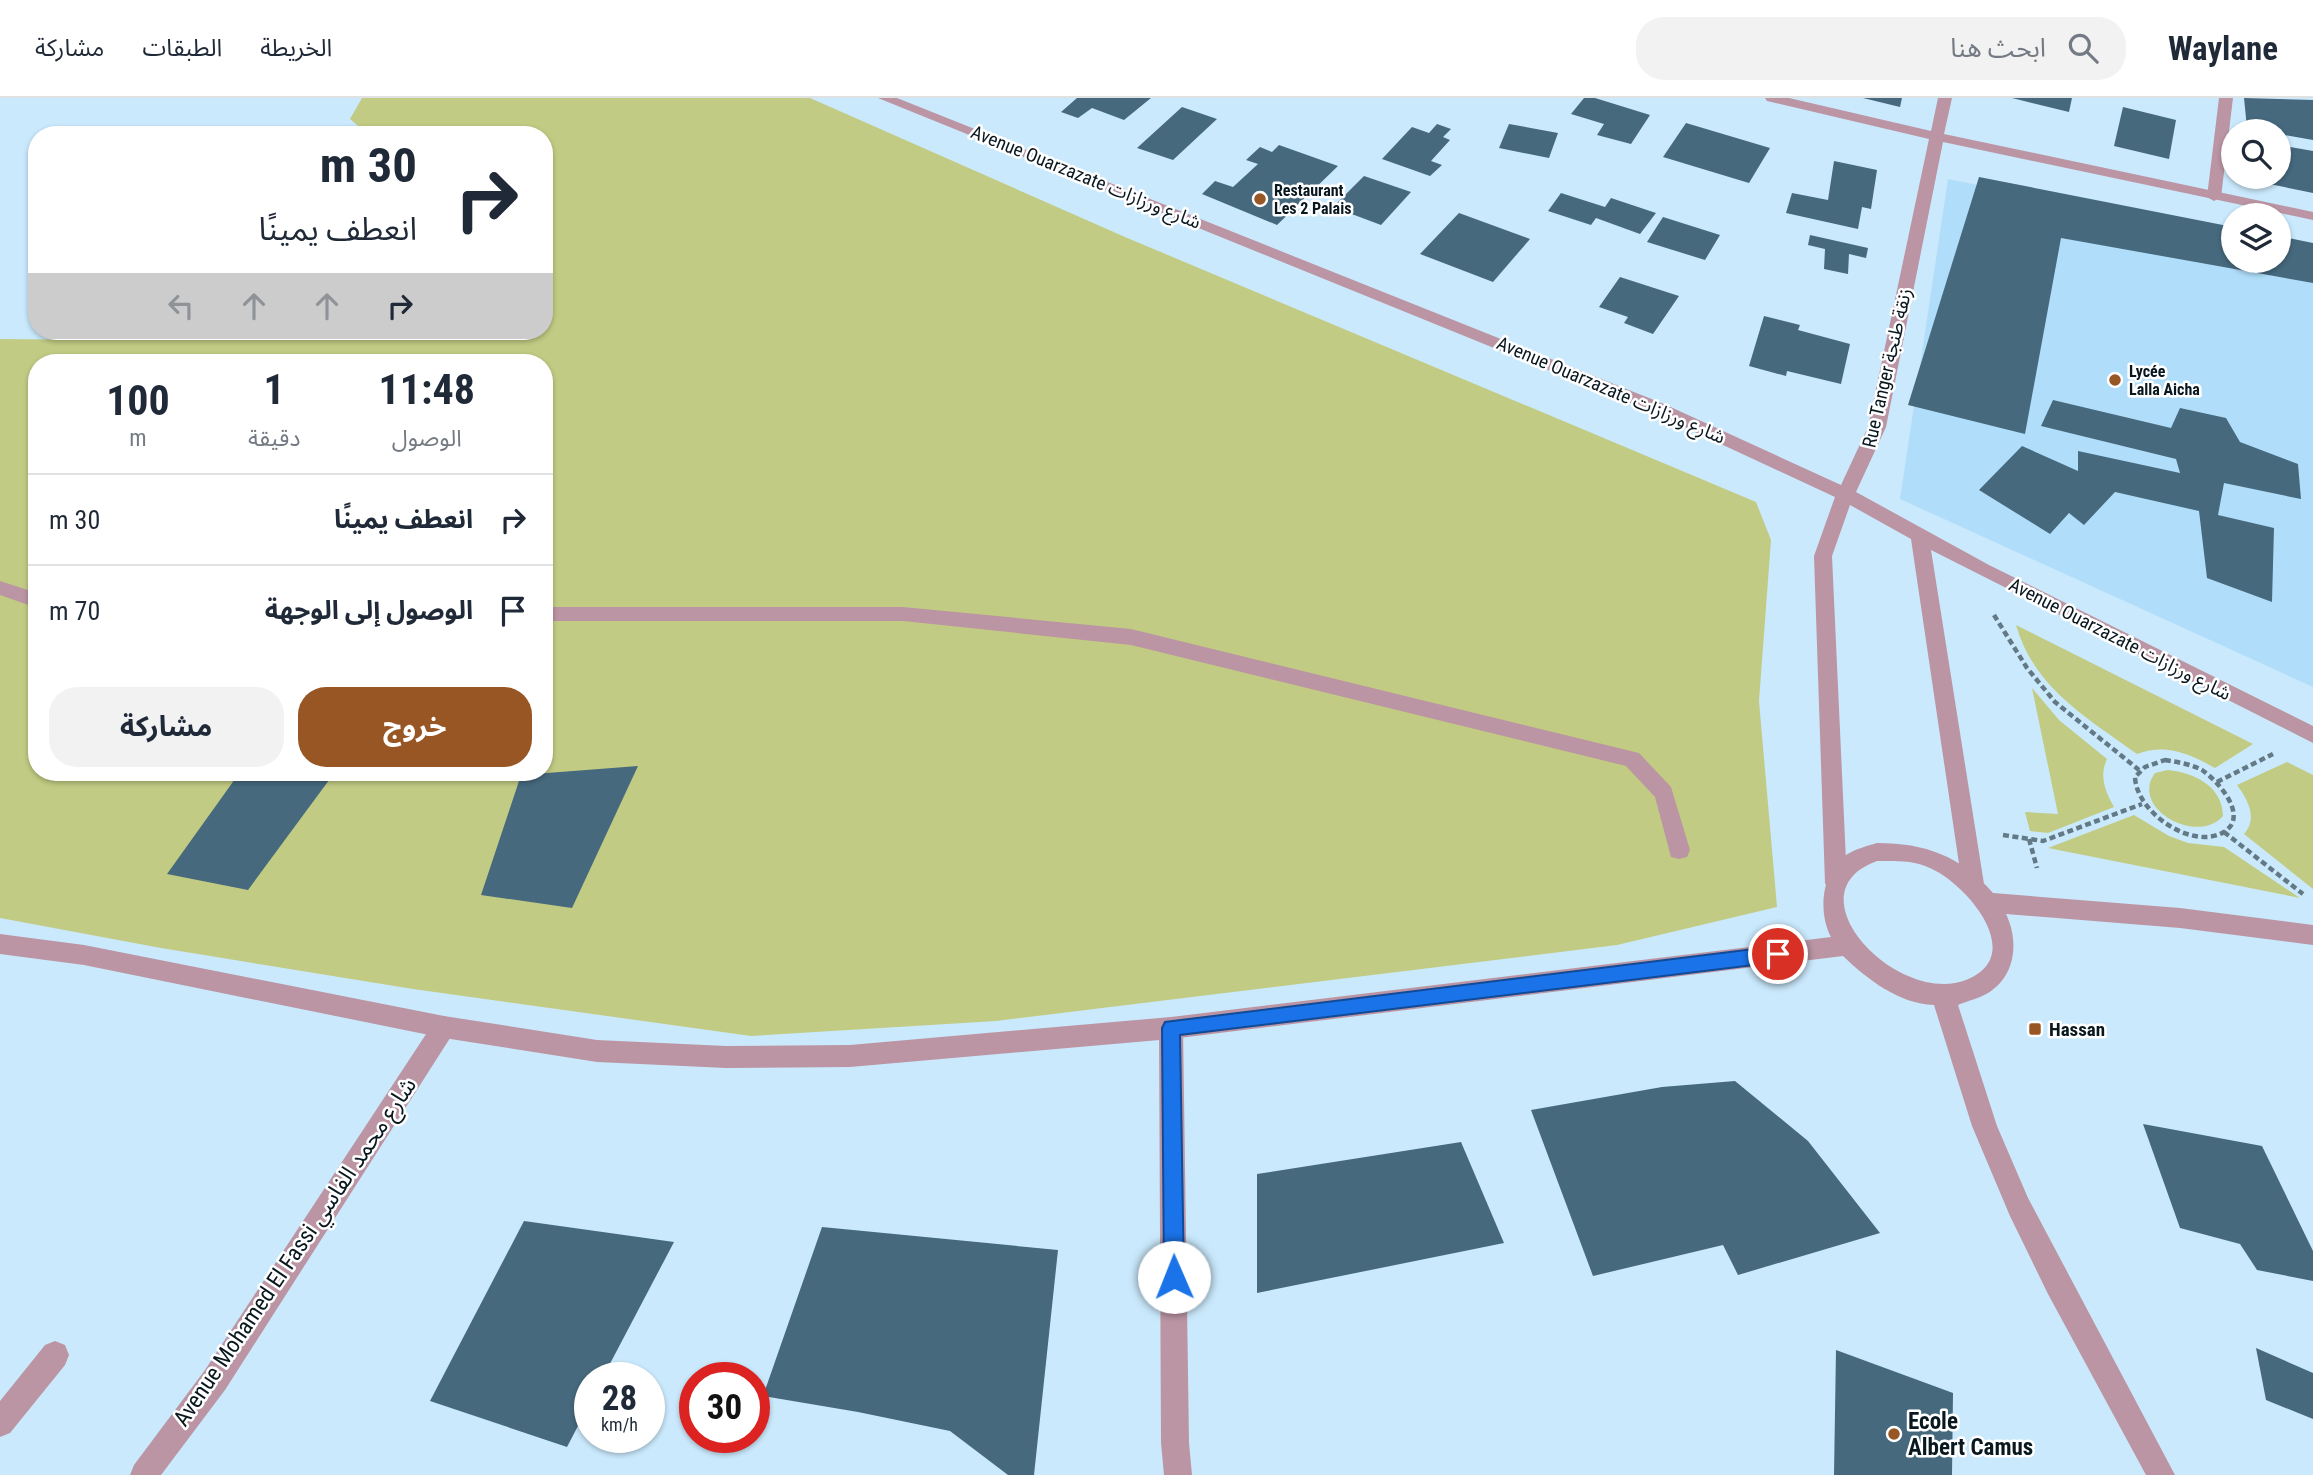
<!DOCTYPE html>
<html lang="ar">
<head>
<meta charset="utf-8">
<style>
	:root { --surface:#fff; --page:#f2f2f3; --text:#1f2937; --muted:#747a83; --line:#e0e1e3; --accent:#985624 }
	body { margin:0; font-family:"Roboto Condensed","Noto Sans Arabic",sans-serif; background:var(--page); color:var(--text); direction:rtl; height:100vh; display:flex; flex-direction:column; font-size:26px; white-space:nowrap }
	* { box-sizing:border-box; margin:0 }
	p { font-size:23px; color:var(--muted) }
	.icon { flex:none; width:38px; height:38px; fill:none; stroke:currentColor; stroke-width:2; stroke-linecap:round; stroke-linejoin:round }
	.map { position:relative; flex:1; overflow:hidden; direction:ltr }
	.details { position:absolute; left:28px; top:256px; width:525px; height:427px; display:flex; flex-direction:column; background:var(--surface); border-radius:28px; box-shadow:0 2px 5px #0004; direction:rtl }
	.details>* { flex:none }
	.hud { position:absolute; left:28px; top:28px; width:525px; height:214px; border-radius:28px; box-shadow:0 2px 5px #0004; direction:rtl; background:#fff; color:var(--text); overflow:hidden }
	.fabs { position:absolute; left:2221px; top:21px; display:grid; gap:14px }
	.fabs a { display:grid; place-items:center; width:70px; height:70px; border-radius:50%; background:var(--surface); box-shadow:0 2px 5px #0004; font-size:35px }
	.speed { position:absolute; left:574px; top:1264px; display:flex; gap:14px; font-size:35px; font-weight:700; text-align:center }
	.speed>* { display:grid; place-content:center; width:91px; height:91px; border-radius:50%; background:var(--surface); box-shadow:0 2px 5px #0004; line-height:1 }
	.speed small { font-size:18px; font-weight:400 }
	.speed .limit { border:10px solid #d22; background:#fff; color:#111 }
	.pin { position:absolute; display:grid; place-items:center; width:60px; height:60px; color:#fff; margin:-30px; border:4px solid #fff; border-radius:50%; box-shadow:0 2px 7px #0007 }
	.me { position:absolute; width:77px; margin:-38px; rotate:359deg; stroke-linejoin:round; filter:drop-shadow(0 0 5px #0008) }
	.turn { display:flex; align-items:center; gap:24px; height:147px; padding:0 21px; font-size:32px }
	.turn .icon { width:91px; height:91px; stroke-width:2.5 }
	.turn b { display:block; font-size:49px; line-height:60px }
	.lanes { display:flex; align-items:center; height:66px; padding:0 21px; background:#0003; justify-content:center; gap:35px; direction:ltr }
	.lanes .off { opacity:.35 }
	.eta { display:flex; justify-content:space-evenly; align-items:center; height:119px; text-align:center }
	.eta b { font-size:42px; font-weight:700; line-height:49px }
	.cta { display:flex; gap:14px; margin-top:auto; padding:14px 21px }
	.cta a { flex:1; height:80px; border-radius:28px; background:var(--accent); color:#fff; font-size:28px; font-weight:700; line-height:80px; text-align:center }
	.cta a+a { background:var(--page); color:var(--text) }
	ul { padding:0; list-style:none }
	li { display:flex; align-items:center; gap:21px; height:91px; padding:0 21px; border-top:2px solid var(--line) }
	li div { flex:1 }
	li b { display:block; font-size:26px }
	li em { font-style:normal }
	header { display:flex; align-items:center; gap:42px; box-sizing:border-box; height:98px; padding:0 35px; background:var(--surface); border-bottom:2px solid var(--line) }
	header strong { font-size:33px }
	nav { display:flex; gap:38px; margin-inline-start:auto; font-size:24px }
	.search { width:490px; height:63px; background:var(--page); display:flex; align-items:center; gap:18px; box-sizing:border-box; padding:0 24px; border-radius:28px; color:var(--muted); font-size:26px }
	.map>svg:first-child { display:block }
</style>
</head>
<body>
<header>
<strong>Waylane</strong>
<div class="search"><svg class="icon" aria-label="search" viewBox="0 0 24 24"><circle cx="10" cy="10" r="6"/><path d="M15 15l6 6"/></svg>ابحث هنا</div>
<nav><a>الخريطة</a><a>الطبقات</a><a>مشاركة</a></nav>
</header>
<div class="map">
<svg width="2313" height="1377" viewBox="0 0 2313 1377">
	<rect width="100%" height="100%" fill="#cae9fc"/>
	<!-- built -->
	<polygon fill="#b0defa" points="1948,81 2233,139 2233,163 2278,163 2313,155 2313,589 1900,401"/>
	<!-- green -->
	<g fill="#c2cb83" fill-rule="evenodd">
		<path d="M362 0H810L1125 139 1756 404 1771 442 1759 603 1777 809 1617 847 996 923 751 938 413 891 161 850 0 820V241L100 242 124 233H544V37H369L350 21ZM37 264H544V674H37Z"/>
		<path d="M2016 527 2253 646 2215 670C2190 656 2166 645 2137 656 2087 620 2034 590 2016 527Z"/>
		<path d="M2032 590 2059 622 2107 661C2099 678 2105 693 2114 709L2048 735 2030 733 2025 714 2058 716Z"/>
		<path d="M2287 664 2313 677V791L2244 736C2258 720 2248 702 2237 687Z"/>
		<path d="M2168 672C2195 675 2222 688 2223 718 2197 748 2129 710 2155 675Z"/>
		<polygon points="2134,717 2169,738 2188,745 2224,749 2300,800 2048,750"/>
	</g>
	<!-- building -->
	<g fill="#46697e">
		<polygon points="1077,0 1151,0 1124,22 1092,10 1078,20 1061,14"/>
		<polygon points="1584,0 1595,0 1650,17 1631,46 1597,37 1604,26 1571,16"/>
		<polygon points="1863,0 1902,0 1900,9"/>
		<polygon points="2012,0 2072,0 2069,14"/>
		<polygon points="2244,0 2313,2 2313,42 2278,36 2278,33 2247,30"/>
		<polygon points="1182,9 1217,21 1173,62 1137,50"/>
		<polygon points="2123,9 2176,22 2169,61 2114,48"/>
		<polygon points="1686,25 1770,50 1749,85 1663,59"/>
		<polygon points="1437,26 1451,31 1443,39 1450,42 1431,63 1442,67 1430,78 1382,61 1412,29 1429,35"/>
		<polygon points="1509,26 1558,35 1549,60 1499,50"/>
		<polygon points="1279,47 1338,68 1277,127 1202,96 1215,83 1233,89 1258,66 1246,62 1260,49 1272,54"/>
		<polygon points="2278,47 2313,53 2313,95 2240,80 2278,79"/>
		<polygon points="1834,63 1877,72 1871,111 1862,109 1858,131 1786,115 1792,95 1828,102"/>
		<polygon points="1364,78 1411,94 1381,127 1333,109"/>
		<polygon points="1979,79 2233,129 2233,163 2278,163 2278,138 2313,145 2313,185 2061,140 2025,336 1908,307"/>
		<polygon points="1561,95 1605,109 1611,100 1656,115 1640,136 1596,120 1591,127 1548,113"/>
		<polygon points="1459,115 1530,141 1493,184 1420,156"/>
		<polygon points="1663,119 1720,137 1705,162 1647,144"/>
		<polygon points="1810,137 1868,150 1866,160 1849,156 1848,176 1824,171 1825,151 1808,147"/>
		<polygon points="1620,179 1679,198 1653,236 1624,225 1628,219 1599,209"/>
		<polygon points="1764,218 1800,227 1798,232 1850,246 1841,286 1787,273 1786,278 1749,268"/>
		<polygon points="2053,302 2171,330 2180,310 2226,320 2240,344 2298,366 2301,401 2224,385 2218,417 2274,430 2272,504 2207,480 2199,413 2115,394 2084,427 2069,415 2050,436 1979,392 2022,348 2078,373 2078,353 2180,375 2176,361 2041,328"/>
		<polygon points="638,668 572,810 481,797 521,677"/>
		<polygon points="240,674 335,674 248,792 167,776"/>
		<polygon points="1735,983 1808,1043 1880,1135 1738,1177 1723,1147 1593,1178 1531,1012 1662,989"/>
		<polygon points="2143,1026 2262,1048 2313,1153 2313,1183 2257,1172 2240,1146 2180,1130"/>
		<polygon points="1461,1044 1504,1145 1257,1195 1257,1076"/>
		<polygon points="524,1123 674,1144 603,1279 590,1279 590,1305 567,1349 430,1303"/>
		<polygon points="822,1129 1058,1152 1034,1377 1008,1377 950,1333 858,1314 763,1298"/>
		<polygon points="2256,1250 2313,1275 2313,1321 2266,1302"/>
		<polygon points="1836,1252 1953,1295 1952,1377 1834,1377"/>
	</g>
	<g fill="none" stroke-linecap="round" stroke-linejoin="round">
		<!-- path -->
		<g stroke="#637986" stroke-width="4.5" stroke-dasharray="6 3.5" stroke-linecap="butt">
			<polyline points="1994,517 2027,570 2055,604 2139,672"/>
			<path d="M2165 662C2177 664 2191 666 2202 672 2217 682 2250 718 2224 734 2192 753 2136 714 2135 679L2145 669Z"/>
			<polyline points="2217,684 2273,656"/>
			<polyline points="2224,734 2303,796"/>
			<polyline points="2003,737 2043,743 2142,706"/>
			<polyline points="2029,741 2037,770"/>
		</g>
		<!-- service -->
		<g fill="#bb95a3" fill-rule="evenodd">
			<polygon points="2219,0 2233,0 2221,99 2214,103 2207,99"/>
			<polygon points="0,483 37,495 37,510 0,497"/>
			<polygon points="544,509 903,509 1131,531 1639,655 1671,689 1690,752 1687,759 1679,761 1671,759 1655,699 1626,668 1131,547 903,523 544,523"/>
			<polygon points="55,1243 65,1247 69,1257 65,1267 10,1335 0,1339 0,1303 45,1247"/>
		</g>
		<!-- minor -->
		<g fill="#bb95a3" fill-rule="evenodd">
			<polygon points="878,0 897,0 1664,306 1841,387 1868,329 1929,41 1767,3 1765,0 1789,0 1931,33 1938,0 1952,0 1944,36 2313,114 2313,122 1943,44 1886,329 1856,394 1989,467 2313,628 2313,645 1931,452 1984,786 1981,793 1973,796 1965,793 1962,786 1911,441 1850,407 1832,458 1847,785 1844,792 1836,795 1828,792 1825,785 1814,458 1835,399 1652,314"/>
			<polygon points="444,918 452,921 456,929 452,937 225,1292 161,1377 130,1377 134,1367 205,1272 436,921"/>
			<polygon points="1171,919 1179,922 1183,930 1189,1345 1192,1377 1164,1377 1161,1345 1159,930 1163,922"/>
		</g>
		<!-- tertiary -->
		<path fill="#bb95a3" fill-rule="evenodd" d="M1877 745C1925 745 1961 758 1993 795L2180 810 2313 827V847L2180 830 2006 816C2019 843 2016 878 1988 895 1980 900 1967 903 1958 907L1997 1028 2028 1100 2175 1377H2146L2048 1196 2010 1118 1972 1028 1934 907C1899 906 1867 881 1843 858L1171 941 850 969 726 970 597 964 444 940 84 867 0 856V836L84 847 444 918 597 942 726 948 850 947 1171 919 1831 839C1818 815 1821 774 1846 757 1855 751 1867 748 1877 745ZM1877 763C1894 763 1914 762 1930 770 1967 786 2028 858 1966 882 1898 909 1788 795 1877 763Z"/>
	</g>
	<!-- route -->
	<polygon fill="#1a73e8" stroke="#114b97" stroke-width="2" points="1778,848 1784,850 1787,856 1784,861 1778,864 1180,937 1184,1179 1181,1186 1174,1189 1167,1186 1164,1179 1162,930 1165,924"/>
	<!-- markers -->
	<g fill="#985624" stroke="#fff" stroke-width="2.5">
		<circle cx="1260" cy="101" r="7"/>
		<circle cx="2115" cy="282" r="7"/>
		<rect x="2028" y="924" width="14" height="14" rx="3.5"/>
		<circle cx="1894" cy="1336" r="7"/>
	</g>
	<g text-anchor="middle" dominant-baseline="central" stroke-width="5" stroke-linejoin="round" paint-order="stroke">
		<!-- far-poi labels -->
		<g font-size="16" font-weight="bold" fill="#09171f" stroke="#fff" text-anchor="start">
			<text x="1274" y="92">Restaurant<tspan x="1274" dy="18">Les 2 Palais</tspan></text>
			<text x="2129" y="273">Lycée<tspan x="2129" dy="18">Lalla Aicha</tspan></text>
		</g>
		<!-- street labels -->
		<g font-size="19" fill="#09171f" stroke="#fff">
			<text transform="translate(1086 79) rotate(22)">Avenue Ouarzazate شارع ورزازات</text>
			<text transform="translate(1887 270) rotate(-77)">Rue Tanger زنقة طنجة</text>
			<text transform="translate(1611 292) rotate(23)">Avenue Ouarzazate شارع ورزازات</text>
			<text transform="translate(2120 541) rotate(27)">Avenue Ouarzazate شارع ورزازات</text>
		</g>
		<!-- poi labels -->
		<g font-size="19" font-weight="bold" fill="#09171f" stroke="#fff" text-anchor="start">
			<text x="2049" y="931">Hassan</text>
		</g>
		<!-- near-street labels -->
		<g font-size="23" fill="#09171f" stroke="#fff">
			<text transform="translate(295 1154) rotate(-56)">Avenue Mohamed El Fassi شارع محمد الفاسي</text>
		</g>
		<!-- near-poi labels -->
		<g font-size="23" font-weight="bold" fill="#09171f" stroke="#fff" text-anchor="start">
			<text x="1908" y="1323">Ecole<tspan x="1908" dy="26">Albert Camus</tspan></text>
		</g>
	</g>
</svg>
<div class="fabs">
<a><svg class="icon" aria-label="search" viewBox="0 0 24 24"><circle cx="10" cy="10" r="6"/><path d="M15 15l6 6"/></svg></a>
<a><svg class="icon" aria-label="layers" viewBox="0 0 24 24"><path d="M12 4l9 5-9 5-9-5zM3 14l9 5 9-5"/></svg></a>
</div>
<div class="speed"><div>28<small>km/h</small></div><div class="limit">30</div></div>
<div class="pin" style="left:1778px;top:856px;background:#d93025"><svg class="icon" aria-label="arrive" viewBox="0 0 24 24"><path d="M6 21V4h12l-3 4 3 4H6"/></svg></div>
<svg class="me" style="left:1174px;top:1179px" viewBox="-20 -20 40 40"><circle r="19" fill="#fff"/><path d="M0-13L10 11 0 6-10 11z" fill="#1a73e8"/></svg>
<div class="hud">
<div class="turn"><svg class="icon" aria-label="right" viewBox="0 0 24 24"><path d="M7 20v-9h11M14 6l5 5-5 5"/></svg><div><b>30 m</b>انعطف يمينًا</div></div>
<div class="lanes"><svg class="icon off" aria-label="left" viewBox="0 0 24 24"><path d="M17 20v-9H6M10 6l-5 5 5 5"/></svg><svg class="icon off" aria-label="ahead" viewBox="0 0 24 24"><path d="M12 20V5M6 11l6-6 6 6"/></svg><svg class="icon off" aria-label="ahead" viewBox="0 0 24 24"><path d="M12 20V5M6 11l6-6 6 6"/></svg><svg class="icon" aria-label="right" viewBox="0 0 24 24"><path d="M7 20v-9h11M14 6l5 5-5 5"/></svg></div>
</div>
<section class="details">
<div class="eta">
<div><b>11:48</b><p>الوصول</p></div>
<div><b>1</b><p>دقيقة</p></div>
<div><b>100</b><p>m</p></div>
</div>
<ul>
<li><svg class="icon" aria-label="right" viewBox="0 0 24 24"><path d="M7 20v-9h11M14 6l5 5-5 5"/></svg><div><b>انعطف يمينًا</b></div><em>30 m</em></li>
<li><svg class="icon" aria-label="arrive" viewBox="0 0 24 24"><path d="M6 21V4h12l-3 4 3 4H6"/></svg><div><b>الوصول إلى الوجهة</b></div><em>70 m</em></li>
</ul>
<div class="cta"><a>خروج</a><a>مشاركة</a></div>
</section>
</div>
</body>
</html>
